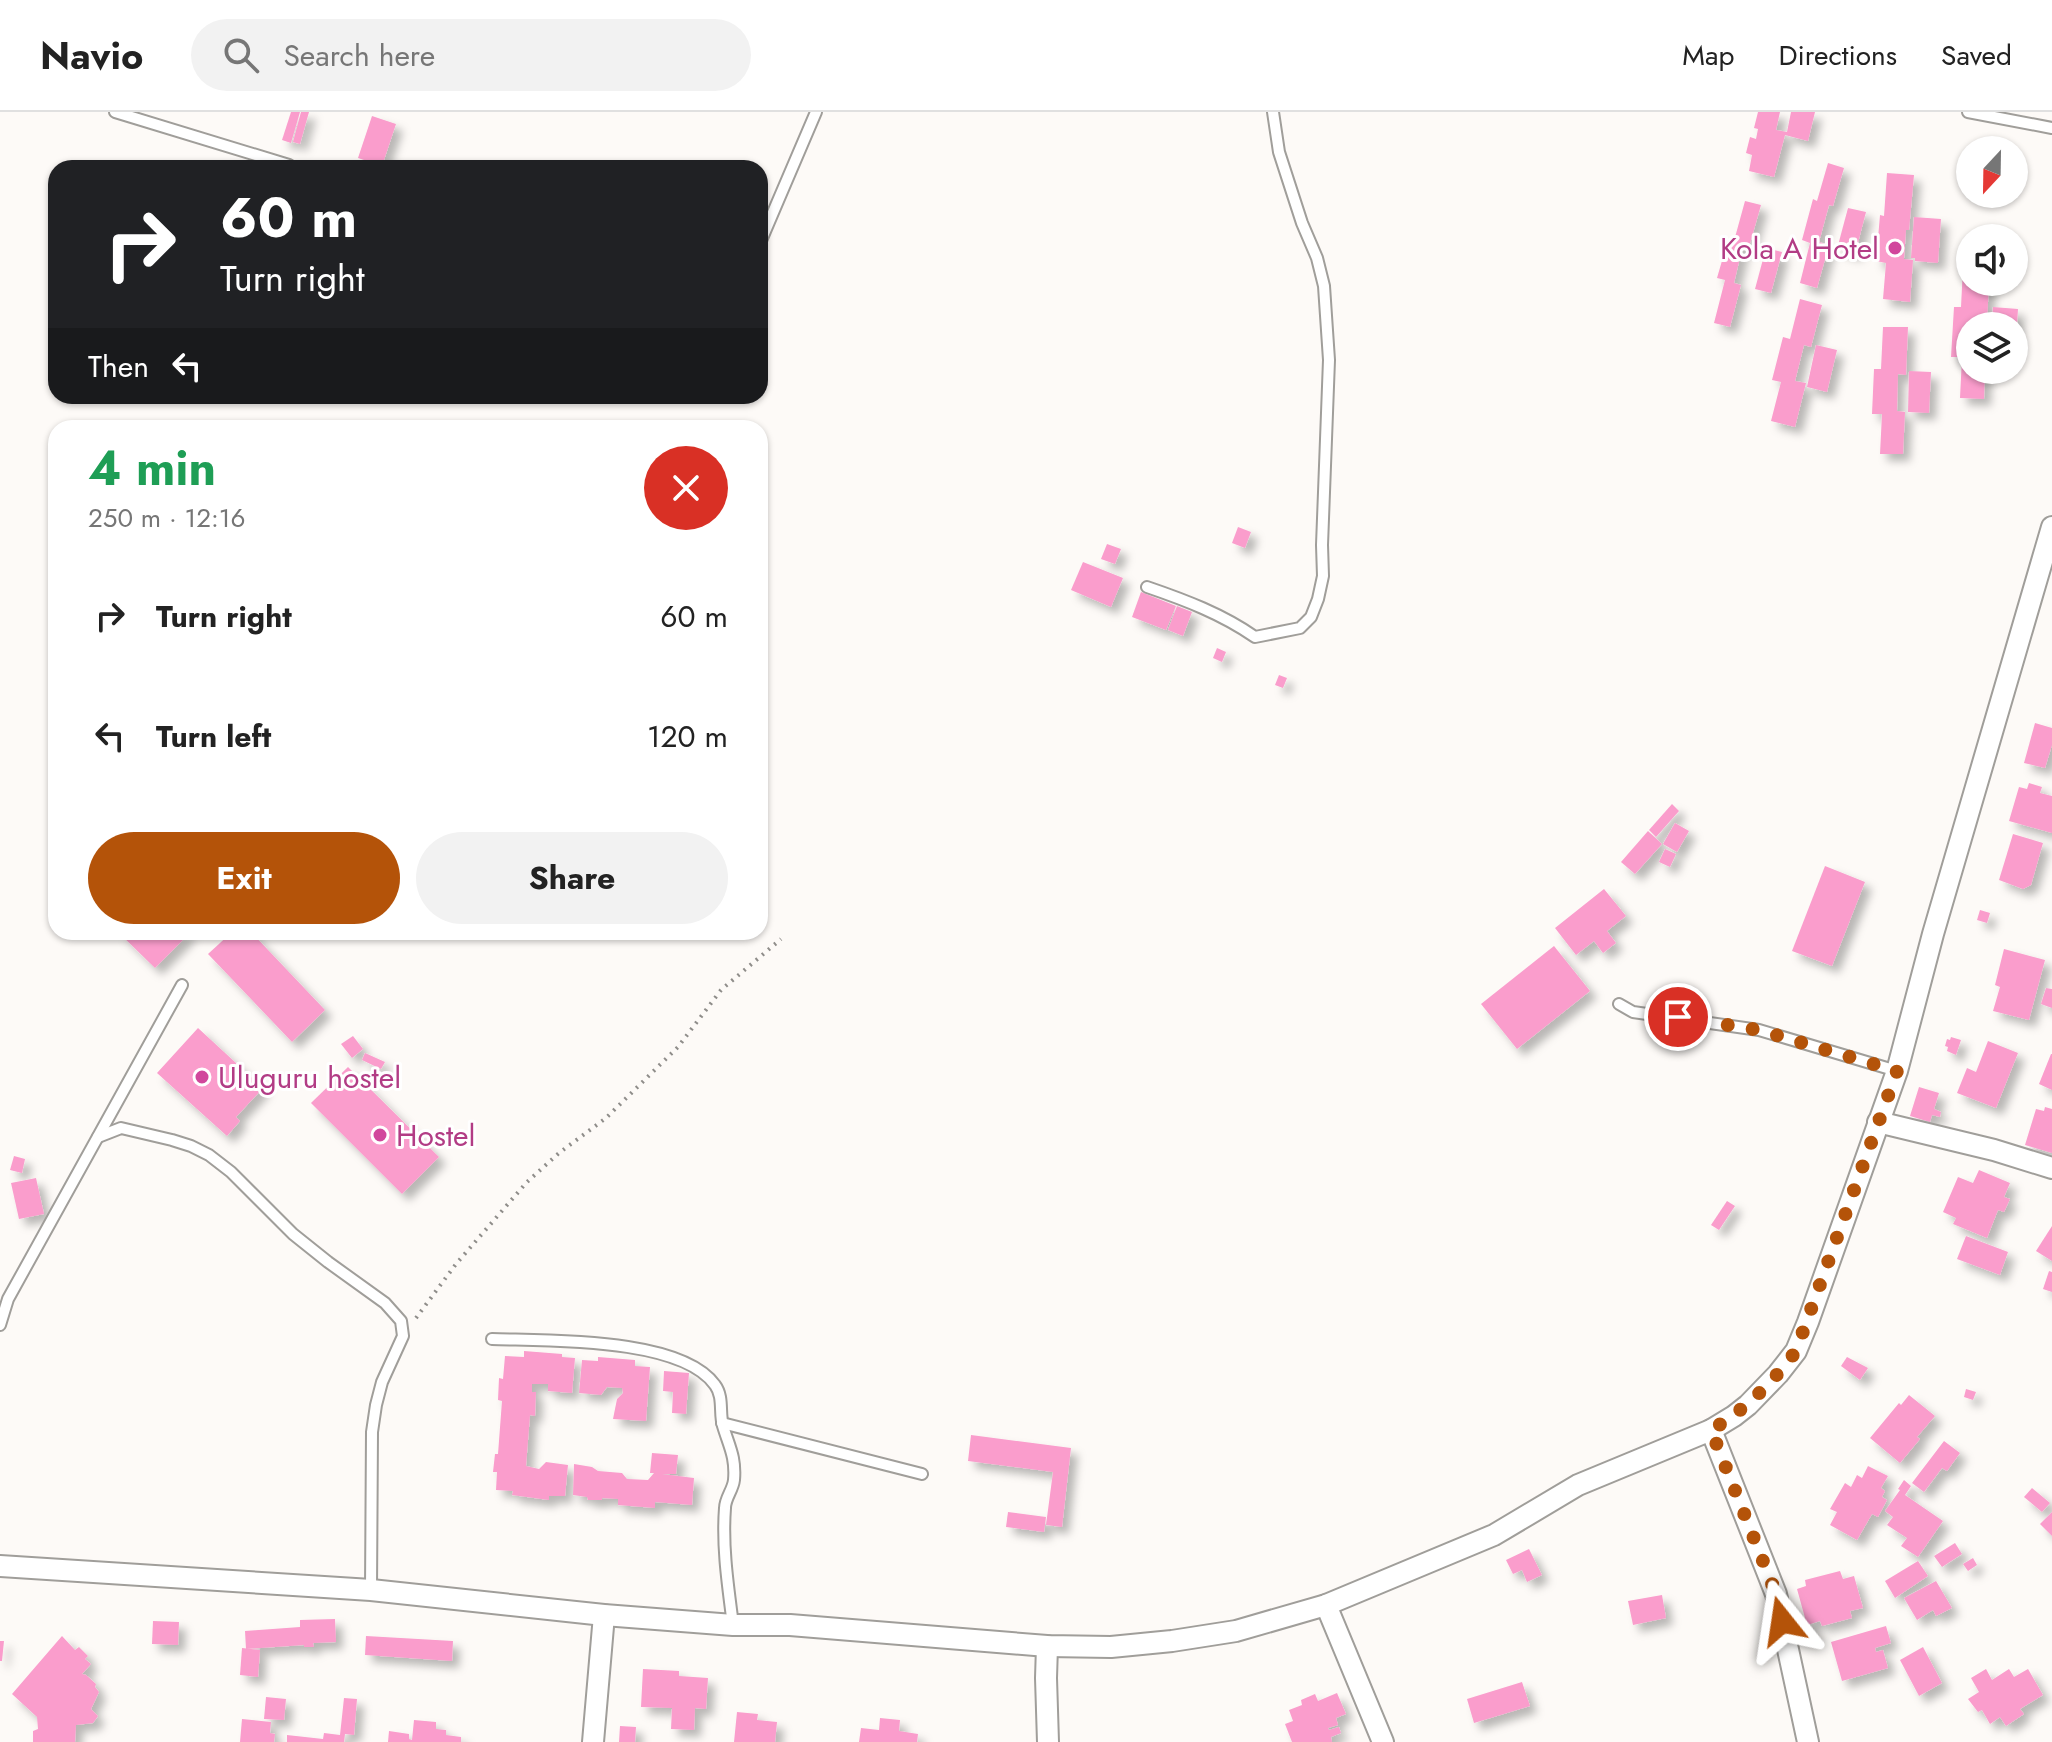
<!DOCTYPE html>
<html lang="en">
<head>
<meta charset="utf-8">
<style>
	:root { --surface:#fff; --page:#f2f2f2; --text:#222; --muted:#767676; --line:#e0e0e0; --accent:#b45309 }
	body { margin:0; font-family:Jost,sans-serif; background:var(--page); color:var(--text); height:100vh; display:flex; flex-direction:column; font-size:30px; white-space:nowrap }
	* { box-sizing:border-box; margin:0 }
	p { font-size:26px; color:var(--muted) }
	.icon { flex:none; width:44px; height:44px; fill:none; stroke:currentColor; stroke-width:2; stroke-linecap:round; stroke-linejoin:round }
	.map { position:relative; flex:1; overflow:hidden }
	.details { position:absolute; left:48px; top:308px; width:720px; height:520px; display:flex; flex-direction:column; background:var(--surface); border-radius:24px; box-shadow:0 2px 6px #0004 }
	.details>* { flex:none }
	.banner { position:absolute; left:48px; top:48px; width:720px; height:244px; border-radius:24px; box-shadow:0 2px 6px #0004; background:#202124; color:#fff; overflow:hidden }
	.needle { width:52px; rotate:202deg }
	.fabs { position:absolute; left:1956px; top:24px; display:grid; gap:16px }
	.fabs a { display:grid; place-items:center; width:72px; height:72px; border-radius:50%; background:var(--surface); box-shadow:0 2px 6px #0004; font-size:40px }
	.pin { position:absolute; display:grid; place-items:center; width:68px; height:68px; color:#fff; margin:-34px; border:4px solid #fff; border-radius:50%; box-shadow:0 2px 8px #0007 }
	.me { position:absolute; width:88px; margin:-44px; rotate:345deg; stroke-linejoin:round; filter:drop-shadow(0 0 6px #0008) }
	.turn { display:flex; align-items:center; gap:28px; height:168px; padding:0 40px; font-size:36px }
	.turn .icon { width:104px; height:104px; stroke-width:2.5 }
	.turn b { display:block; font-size:56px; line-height:68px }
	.then { display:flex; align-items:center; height:76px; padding:0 40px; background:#0003; gap:16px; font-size:30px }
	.round { display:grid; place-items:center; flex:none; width:84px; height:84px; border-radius:42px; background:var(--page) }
	.head { display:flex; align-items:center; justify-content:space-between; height:136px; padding:0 40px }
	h1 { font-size:48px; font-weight:700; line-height:60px; color:#1e9e55 }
	.primary-button { display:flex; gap:16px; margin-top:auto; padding:16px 40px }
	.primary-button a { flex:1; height:92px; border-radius:48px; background:var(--accent); color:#fff; font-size:32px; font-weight:700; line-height:92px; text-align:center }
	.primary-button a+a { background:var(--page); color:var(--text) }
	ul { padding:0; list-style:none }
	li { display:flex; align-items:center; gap:24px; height:120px; padding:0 40px }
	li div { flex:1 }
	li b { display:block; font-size:30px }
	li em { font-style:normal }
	header { display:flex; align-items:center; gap:48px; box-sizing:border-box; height:112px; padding:0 40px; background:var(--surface); border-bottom:2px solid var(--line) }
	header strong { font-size:38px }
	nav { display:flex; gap:44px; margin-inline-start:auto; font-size:28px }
	.search { width:560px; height:72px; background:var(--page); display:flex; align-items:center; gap:20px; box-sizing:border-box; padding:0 28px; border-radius:44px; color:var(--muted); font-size:30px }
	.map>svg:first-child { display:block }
</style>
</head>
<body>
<header>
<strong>Navio</strong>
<div class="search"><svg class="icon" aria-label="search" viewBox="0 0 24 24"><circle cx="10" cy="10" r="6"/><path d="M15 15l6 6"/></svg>Search here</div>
<nav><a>Map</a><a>Directions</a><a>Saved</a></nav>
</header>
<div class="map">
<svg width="2052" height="1630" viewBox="0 0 2052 1630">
	<defs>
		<filter id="shadow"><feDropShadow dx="7" dy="7" stdDeviation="4" flood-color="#0004"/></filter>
	</defs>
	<rect width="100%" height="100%" fill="#fdfaf7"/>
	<!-- building -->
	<g fill="#fa9dcc" filter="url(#shadow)">
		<polygon points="291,0 300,0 291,31 282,28"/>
		<polygon points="301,0 309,0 300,32 293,30"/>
		<polygon points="1758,0 1780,0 1776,18 1787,20 1791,0 1815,0 1808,29 1785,23 1774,65 1749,59 1752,43 1746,41 1750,25 1756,27 1758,17 1754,16"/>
		<polygon points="372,4 396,12 382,54 358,46"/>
		<polygon points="1828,51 1844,56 1833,94 1829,93 1819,130 1829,133 1817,176 1800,171 1810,131 1802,128 1813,87 1817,89"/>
		<polygon points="1887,61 1914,63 1909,118 1906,118 1904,147 1913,148 1910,190 1883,187 1886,151 1876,149 1880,103 1884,104"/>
		<polygon points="1745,89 1761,93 1749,135 1743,133 1734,171 1741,173 1730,215 1714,211 1725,168 1717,166 1728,128 1734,129"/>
		<polygon points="1848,96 1866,100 1855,142 1837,137"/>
		<polygon points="1914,105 1941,107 1938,151 1915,149 1915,146 1911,146"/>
		<polygon points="1766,136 1782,140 1771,181 1755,177"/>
		<polygon points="1963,155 1970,155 1970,170 1989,170 1987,211 1980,211 1980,214 1970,214 1970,258 1985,258 1984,287 1960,286 1962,245 1951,245 1954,195 1961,195"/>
		<polygon points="1800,187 1822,193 1811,235 1804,233 1795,269 1806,271 1795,315 1771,309 1781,270 1772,268 1783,225 1790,227"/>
		<polygon points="1993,195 2018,197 2016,227 2014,227 2014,214 1992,214"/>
		<polygon points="1883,215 1908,215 1906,263 1898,262 1897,299 1905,300 1903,342 1880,342 1882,302 1872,302 1874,257 1881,257"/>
		<polygon points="1816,233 1837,238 1827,280 1807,275"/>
		<polygon points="1909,259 1931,260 1929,301 1908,300"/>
		<polygon points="1238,415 1251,420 1245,436 1232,431"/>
		<polygon points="1107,432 1121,437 1115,452 1101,447"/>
		<polygon points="1083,450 1123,466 1111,495 1071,478"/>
		<polygon points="1141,480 1176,494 1166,518 1132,505"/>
		<polygon points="1177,494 1192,500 1183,524 1168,518"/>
		<polygon points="1217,536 1226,540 1222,550 1213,546"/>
		<polygon points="1279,563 1287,566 1283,576 1275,573"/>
		<polygon points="2035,611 2052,616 2052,633 2045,656 2024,651"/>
		<polygon points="2029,671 2042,675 2040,681 2052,684 2052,721 2009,709 2019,675 2027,677"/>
		<polygon points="1672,692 1679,699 1656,725 1649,718"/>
		<polygon points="1675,711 1689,719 1677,740 1663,732"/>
		<polygon points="1648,719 1662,732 1635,762 1621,750"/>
		<polygon points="2013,722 2043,731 2031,773 2023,777 1999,768"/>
		<polygon points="1665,737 1676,742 1670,755 1659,750"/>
		<polygon points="1825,754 1865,770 1832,854 1792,839"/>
		<polygon points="1604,777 1626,804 1607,819 1616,831 1603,841 1594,829 1576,843 1555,816"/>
		<polygon points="1980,798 1990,801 1987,811 1977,808"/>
		<polygon points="118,820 187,820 189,822 155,856"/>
		<polygon points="232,820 251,820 325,898 292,930 208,842"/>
		<polygon points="1554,834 1590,879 1517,937 1481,892"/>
		<polygon points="2004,837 2045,848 2029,908 1993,899 2000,875 1995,873"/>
		<polygon points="2046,876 2052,877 2052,896 2041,892"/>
		<polygon points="198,916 263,976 236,1005 240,1009 227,1024 157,961"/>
		<polygon points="353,924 363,937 352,946 341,932"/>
		<polygon points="1951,925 1961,928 1956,943 1947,939 1948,935 1945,934 1947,927 1950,928"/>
		<polygon points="1988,929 2018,941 1996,996 1957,981 1967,956 1976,960"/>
		<polygon points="365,941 385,950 381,957 362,948"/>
		<polygon points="2051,942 2052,942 2052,978 2039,972"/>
		<polygon points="348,955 439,1045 402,1082 311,991"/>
		<polygon points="1919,975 1939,981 1934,997 1941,1000 1940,1005 1932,1003 1930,1010 1910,1004"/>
		<polygon points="2045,995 2052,997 2052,1041 2025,1033 2036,997 2044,999"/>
		<polygon points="14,1044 25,1047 22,1061 10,1058"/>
		<polygon points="1979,1058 2010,1071 2004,1085 2010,1087 2004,1100 1998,1098 1987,1126 1953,1112 1956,1106 1943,1100 1958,1065 1973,1071"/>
		<polygon points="36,1066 44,1102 19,1107 11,1071"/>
		<polygon points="1727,1089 1735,1094 1719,1118 1711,1113"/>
		<polygon points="2052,1114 2052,1149 2036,1139"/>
		<polygon points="1966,1124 2008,1140 2000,1163 1957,1147"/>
		<polygon points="2049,1159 2052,1160 2052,1180 2043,1177"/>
		<polygon points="524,1239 562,1242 562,1245 575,1246 572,1281 548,1279 548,1272 532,1272 532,1280 536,1280 535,1304 530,1303 526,1354 539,1357 546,1350 568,1353 565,1384 549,1384 549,1388 512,1383 513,1379 496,1378 497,1360 493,1360 495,1342 498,1342 502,1289 498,1288 499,1266 503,1267 505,1244 524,1245"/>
		<polygon points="598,1245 635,1248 635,1254 650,1255 646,1309 613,1307 617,1287 623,1281 622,1276 607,1275 601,1283 579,1281 582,1248 598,1249"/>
		<polygon points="1847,1245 1868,1256 1860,1268 1841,1254"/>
		<polygon points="664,1259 689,1261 686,1302 672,1301 673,1280 663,1279"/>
		<polygon points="1966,1277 1976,1280 1973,1288 1964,1285"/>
		<polygon points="1909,1283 1935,1304 1917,1325 1920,1327 1900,1351 1870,1326 1899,1291 1901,1293"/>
		<polygon points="971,1323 1071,1336 1062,1415 1046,1413 1053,1360 968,1349"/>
		<polygon points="1944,1329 1960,1341 1947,1359 1942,1356 1924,1380 1912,1371"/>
		<polygon points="652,1341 678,1343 676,1362 662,1362 694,1366 692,1393 655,1390 655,1396 618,1393 618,1387 602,1386 602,1388 588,1388 587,1385 573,1383 574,1352 592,1355 598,1359 622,1361 627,1367 648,1368 654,1361 650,1361"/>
		<polygon points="1868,1354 1888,1364 1881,1376 1885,1379 1882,1385 1887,1388 1878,1405 1872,1402 1857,1428 1830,1413 1837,1400 1830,1397 1845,1371 1851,1375 1857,1363 1862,1366"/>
		<polygon points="1904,1368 1911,1374 1905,1383 1943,1409 1918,1445 1901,1434 1907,1426 1887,1413 1893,1405 1885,1399 1900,1378 1898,1377"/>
		<polygon points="2032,1376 2050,1391 2042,1400 2024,1385"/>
		<polygon points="1008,1400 1046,1405 1044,1420 1006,1415"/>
		<polygon points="2052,1400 2052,1424 2040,1412"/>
		<polygon points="1955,1431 1962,1442 1942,1455 1934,1444"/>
		<polygon points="1529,1437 1542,1463 1527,1470 1522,1458 1513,1462 1506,1448"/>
		<polygon points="1973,1446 1977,1453 1968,1459 1963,1452"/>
		<polygon points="1918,1449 1928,1464 1895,1486 1885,1469"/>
		<polygon points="1840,1459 1843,1467 1854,1464 1863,1496 1850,1499 1852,1506 1822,1514 1820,1509 1807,1513 1797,1477 1806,1474 1805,1468"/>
		<polygon points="1936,1469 1952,1496 1936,1504 1933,1498 1917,1508 1904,1486"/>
		<polygon points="1662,1483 1666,1506 1633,1513 1628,1489"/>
		<polygon points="335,1507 336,1530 313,1531 314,1535 304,1535 304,1533 246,1537 245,1519 300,1515 300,1508"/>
		<polygon points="153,1509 179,1510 178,1533 152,1532"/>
		<polygon points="1886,1514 1891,1531 1875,1536 1876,1540 1883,1538 1888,1556 1842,1569 1831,1530"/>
		<polygon points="62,1524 75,1538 79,1535 88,1544 85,1547 91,1552 82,1562 86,1563 96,1572 95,1575 99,1580 91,1597 98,1604 93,1611 76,1613 75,1630 33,1630 33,1619 38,1617 37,1605 12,1582"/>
		<polygon points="366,1524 453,1529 452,1549 365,1543"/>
		<polygon points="0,1529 4,1529 2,1549 0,1549"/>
		<polygon points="1923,1535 1942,1571 1919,1584 1900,1548"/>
		<polygon points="242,1536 260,1538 258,1565 240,1563"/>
		<polygon points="643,1557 679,1559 679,1564 708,1566 706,1597 695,1596 694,1618 671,1617 672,1596 641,1595"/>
		<polygon points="1986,1557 1992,1568 2009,1557 2014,1565 2028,1557 2043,1583 2020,1597 2024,1602 2006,1614 2000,1605 1990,1612 1982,1598 1978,1600 1968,1587 1979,1580 1971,1566"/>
		<polygon points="1522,1570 1530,1594 1474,1611 1467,1587"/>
		<polygon points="1337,1581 1346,1602 1336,1606 1338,1613 1328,1616 1329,1618 1339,1615 1341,1621 1331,1625 1332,1630 1292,1630 1285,1612 1293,1609 1289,1598 1302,1593 1301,1588 1315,1582 1318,1589"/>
		<polygon points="266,1585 286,1587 284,1608 264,1607"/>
		<polygon points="344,1586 357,1587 354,1623 345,1622 344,1630 287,1630 287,1623 323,1627 324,1621 340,1623"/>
		<polygon points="737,1600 758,1602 757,1608 777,1610 775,1630 734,1630"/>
		<polygon points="880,1606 900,1608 899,1619 918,1622 917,1630 859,1630 861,1616 879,1618"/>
		<polygon points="242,1607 271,1610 270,1621 275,1622 274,1630 240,1630"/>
		<polygon points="414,1608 436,1610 436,1617 446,1618 446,1623 461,1625 461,1630 388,1630 389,1619 409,1622 409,1627 412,1628"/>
		<polygon points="620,1614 636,1615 635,1630 619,1630"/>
	</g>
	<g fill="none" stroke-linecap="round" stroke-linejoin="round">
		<defs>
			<g id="service">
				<polyline points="115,0 289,53"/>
				<polyline points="1968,0 2052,16"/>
				<polyline points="760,131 816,0"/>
				<path d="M1147 475C1185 488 1222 502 1255 525L1300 516 1311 505 1318 487 1323 464 1322 433 1329 248 1324 174 1317 146 1302 111 1279 40 1273 0"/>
				<polyline points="1619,892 1633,900 1759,918 1897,959"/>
				<polyline points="98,1025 121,1016 172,1028 191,1034 209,1043 231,1060 293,1122 328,1150 385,1191 401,1209 403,1224 382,1270 376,1293 372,1320 371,1478"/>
				<polyline points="0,1213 8,1187 182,873"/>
				<path d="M492 1227C547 1229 681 1225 715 1273 724 1285 719 1301 723 1314 729 1334 736 1345 734 1368 733 1378 725 1386 725 1396 722 1435 728 1474 733 1513"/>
				<polyline points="722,1311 922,1362"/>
			</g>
			<g id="minor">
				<polyline points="1878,1010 1994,1038 2052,1056"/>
				<polyline points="1711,1318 1776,1482 1808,1630"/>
				<polyline points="0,1454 371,1478 604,1503 733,1513 790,1513 1047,1534 1111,1535 1172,1529 1236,1519 1326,1493 1494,1423 1578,1373 1711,1318 1734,1304 1748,1293 1778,1262 1796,1239 1808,1210 1897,959 1933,822 2052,415"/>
				<polyline points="1326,1493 1383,1630"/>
				<polyline points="1047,1534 1046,1566 1048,1630"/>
				<polyline points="593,1630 604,1503"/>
			</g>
		</defs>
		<!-- service casing -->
		<use href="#service" stroke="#a09e9a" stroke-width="14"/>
		<!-- minor casing -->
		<use href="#minor" stroke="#a09e9a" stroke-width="24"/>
		<!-- path -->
		<polyline stroke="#8f8d8a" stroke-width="4" stroke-dasharray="2 6" stroke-linecap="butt" points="416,1206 456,1152 527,1070 559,1041 606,1006 678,935 721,878 781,827"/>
		<!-- service -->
		<use href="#service" stroke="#fff" stroke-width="10"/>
		<!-- minor -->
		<use href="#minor" stroke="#fff" stroke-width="20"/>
	</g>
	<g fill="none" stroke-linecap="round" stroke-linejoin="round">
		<!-- route -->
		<path stroke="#b45309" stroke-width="14" stroke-dasharray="0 25.2" d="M1678 905 1759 918 1897 959 1796 1239C1772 1271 1746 1297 1711 1318L1776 1482 1782 1509"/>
	</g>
	<!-- markers -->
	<g fill="#d1479c" stroke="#fff" stroke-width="3">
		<circle cx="1895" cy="136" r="8"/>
		<circle cx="202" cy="965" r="8"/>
		<circle cx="380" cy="1023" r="8"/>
	</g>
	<g text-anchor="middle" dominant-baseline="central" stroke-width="6" stroke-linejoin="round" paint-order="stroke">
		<!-- hotel labels -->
		<g font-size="30" fill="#b23c85" stroke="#fff" text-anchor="start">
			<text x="1879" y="136" text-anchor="end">Kola A Hotel</text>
			<text x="218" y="965">Uluguru hostel</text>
			<text x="396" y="1023">Hostel</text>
		</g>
	</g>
</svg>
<div class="fabs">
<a><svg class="needle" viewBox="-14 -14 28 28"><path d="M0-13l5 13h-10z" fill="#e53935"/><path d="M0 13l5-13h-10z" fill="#767676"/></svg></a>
<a><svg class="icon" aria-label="sound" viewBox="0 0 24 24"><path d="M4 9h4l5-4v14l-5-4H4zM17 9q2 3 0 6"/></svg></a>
<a><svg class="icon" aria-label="layers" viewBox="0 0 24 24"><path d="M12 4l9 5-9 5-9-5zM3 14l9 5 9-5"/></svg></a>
</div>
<div class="pin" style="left:1678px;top:905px;background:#d93025"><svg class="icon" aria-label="arrive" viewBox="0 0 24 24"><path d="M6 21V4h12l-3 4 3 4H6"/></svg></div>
<svg class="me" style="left:1782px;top:1509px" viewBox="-20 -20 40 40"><path d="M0-17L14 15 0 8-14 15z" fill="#b45309" stroke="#fff" stroke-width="4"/></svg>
<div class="banner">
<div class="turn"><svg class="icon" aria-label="right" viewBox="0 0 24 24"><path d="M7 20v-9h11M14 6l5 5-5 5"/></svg><div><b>60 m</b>Turn right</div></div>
<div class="then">Then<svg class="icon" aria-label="left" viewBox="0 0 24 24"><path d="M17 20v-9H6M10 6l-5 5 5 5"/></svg></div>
</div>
<section class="details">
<div class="head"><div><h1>4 min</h1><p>250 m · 12:16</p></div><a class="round" style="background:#d93025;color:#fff"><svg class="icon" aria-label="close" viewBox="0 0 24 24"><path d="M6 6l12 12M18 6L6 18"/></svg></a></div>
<ul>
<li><svg class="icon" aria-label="right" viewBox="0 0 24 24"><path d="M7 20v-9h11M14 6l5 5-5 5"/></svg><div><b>Turn right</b></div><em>60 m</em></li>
<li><svg class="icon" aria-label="left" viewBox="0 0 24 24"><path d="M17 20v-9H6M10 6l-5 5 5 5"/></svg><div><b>Turn left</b></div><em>120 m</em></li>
</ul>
<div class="primary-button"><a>Exit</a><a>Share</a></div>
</section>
</div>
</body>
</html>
